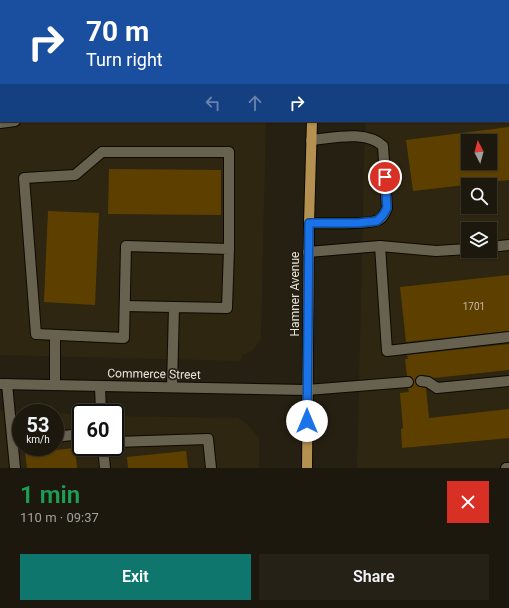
<!DOCTYPE html>
<html lang="en">
<head>
<meta charset="utf-8">
<style>
	:root { --surface:#1c180d; --page:#252116; --text:#f1f3f6; --muted:#a0a09d; --line:#3a372e; --accent:#0f766e }
	body { margin:0; font-family:Roboto,sans-serif; background:var(--page); color:var(--text); height:100vh; display:flex; flex-direction:column; font-size:15px; white-space:nowrap }
	* { box-sizing:border-box; margin:0 }
	p { font-size:13px; color:var(--muted) }
	.icon { flex:none; width:22px; height:22px; fill:none; stroke:currentColor; stroke-width:2; stroke-linecap:round; stroke-linejoin:round }
	.map { position:relative; height:468px; overflow:hidden }
	.details { display:flex; flex-direction:column; background:var(--surface); flex:1 }
	.details>* { flex:none }
	.top-card { position:absolute; left:0px; top:0px; width:509px; height:122px; box-shadow:0 1px 3px #0004,0 0 0 1px var(--line); background:#1a4fa0; color:#fff; overflow:hidden }
	.needle { width:26px; rotate:354deg }
	.buttons { position:absolute; left:461px; top:134px; display:grid; gap:8px }
	.buttons a { display:grid; place-items:center; width:36px; height:36px; border-radius:0px; background:var(--surface); box-shadow:0 1px 3px #0004,0 0 0 1px var(--line); font-size:20px }
	.speed { position:absolute; left:12px; top:404px; display:flex; gap:8px; font-size:20px; font-weight:700; text-align:center }
	.speed>* { display:grid; place-content:center; width:52px; height:52px; border-radius:50%; background:var(--surface); box-shadow:0 1px 3px #0004,0 0 0 1px var(--line); line-height:1 }
	.speed small { font-size:10px; font-weight:400 }
	.speed .limit { border:2px solid #111; border-radius:6px; background:#fff; color:#111 }
	.pin { position:absolute; display:grid; place-items:center; width:34px; height:34px; color:#fff; margin:-17px; border:2px solid #fff; border-radius:50%; box-shadow:0 1px 4px #0007 }
	.me { position:absolute; width:44px; margin:-22px; rotate:0deg; stroke-linejoin:round; filter:drop-shadow(0 0 3px #0008) }
	.turn { display:flex; align-items:center; gap:14px; height:84px; padding:0 20px; font-size:18px }
	.turn .icon { width:52px; height:52px; stroke-width:2.5 }
	.turn b { display:block; font-size:28px; line-height:34px }
	.lanes { display:flex; align-items:center; height:38px; padding:0 20px; background:#0003; justify-content:center; gap:20px; direction:ltr }
	.lanes .off { opacity:.35 }
	.round { display:grid; place-items:center; flex:none; width:42px; height:42px; border-radius:0px; background:var(--page) }
	.overview { display:flex; align-items:center; justify-content:space-between; height:68px; padding:0 20px }
	h1 { font-size:24px; font-weight:600; line-height:30px; color:#1e9e55 }
	.cta { display:flex; gap:8px; margin-top:auto; padding:8px 20px }
	.cta a { flex:1; height:46px; border-radius:0px; background:var(--accent); color:#fff; font-size:16px; font-weight:600; line-height:46px; text-align:center }
	.cta a+a { background:var(--page); color:var(--text) }
	.map>svg:first-child { display:block }
</style>
</head>
<body>
<div class="map">
<svg width="509" height="468" viewBox="0 0 509 468">
	<rect width="100%" height="100%" fill="#252011"/>
	<!-- built -->
	<g fill="#2e2610" fill-rule="evenodd">
		<polygon points="0,0 269,0 1,1 1,121 266,121 261,339 253,350 243,355 240,361 0,355"/>
		<path d="M367 0H509V468H357L365 121H508V1ZM468 141H490V163H468ZM468 185H490V207H468ZM468 229H490V251H468Z"/>
		<polygon points="0,410 52,413 21,413 21,447 55,447 55,413 81,414 81,447 115,447 115,416 237,418 242,420 249,426 259,438 259,468 0,468"/>
	</g>
	<!-- building -->
	<g fill="#5d4000" fill-rule="evenodd">
		<path d="M509 127V180L413 191 406 140ZM468 141H490V163H468Z"/>
		<polygon points="109,169 221,170 221,215 108,214"/>
		<polygon points="48,211 99,213 95,305 44,302"/>
		<polygon points="509,275 509,331 406,342 400,287"/>
		<polygon points="509,344 509,370 434,378 429,376 422,375 416,377 415,380 417,386 426,388 429,418 509,409 509,438 402,448 401,429 403,428 400,393 409,392 408,388 412,387 414,382 411,376 407,376 405,359 408,359 407,355"/>
		<polygon points="75,448 77,468 27,468 25,453"/>
		<polygon points="186,451 188,468 128,468 127,457"/>
	</g>
	<g fill="none" stroke-linecap="round" stroke-linejoin="round">
		<defs>
			<g id="service">
				<polyline points="36,0 36,1"/>
				<polyline points="155,1 164,0"/>
				<polyline points="0,19 1,19"/>
				<polyline points="0,54 1,65"/>
				<polyline points="0,123 15,121"/>
				<path d="M309 223C320 223 370 225 378 220 383 218 385 213 387 208L383 146C365 130 334 138 311 140"/>
				<polyline points="380,246 387,351 509,337"/>
				<polyline points="490,247 509,245"/>
				<polyline points="308,252 380,246 436,251 468,249"/>
				<polyline points="125,306 174,307"/>
				<polyline points="421,381 428,382 437,388 509,381"/>
				<polyline points="7,384 15,468"/>
				<polyline points="55,385 55,335"/>
				<polyline points="100,386 101,413"/>
				<polyline points="172,387 174,307 227,308 229,249 126,246 124,338 36,334 24,178 75,175 102,152 229,152 229,249"/>
				<polyline points="307,390 408,382"/>
				<polyline points="55,437 81,434"/>
				<polyline points="115,442 208,439 211,468"/>
				<polyline points="103,447 105,468"/>
				<polyline points="506,468 509,468"/>
			</g>
			<polyline id="minor" points="0,384 307,390"/>
			<g id="primary">
				<polyline points="315,1 315,0"/>
				<polyline points="307,468 309,223 312,121"/>
			</g>
		</defs>
		<!-- service casing -->
		<use href="#service" stroke="#0e0901" stroke-width="12"/>
		<!-- minor casing -->
		<use href="#minor" stroke="#0e0901" stroke-width="12"/>
		<!-- primary casing -->
		<use href="#primary" stroke="#0e0901" stroke-width="12"/>
		<!-- service -->
		<use href="#service" stroke="#676150" stroke-width="10"/>
		<!-- minor -->
		<use href="#minor" stroke="#676150" stroke-width="10"/>
		<!-- primary -->
		<use href="#primary" stroke="#b49051" stroke-width="10"/>
	</g>
	<g fill="none" stroke-linecap="round" stroke-linejoin="round">
		<defs>
			<polyline id="route" points="307,421 309,223 358,223 377,221 383,215 387,208 385,177"/>
		</defs>
		<!-- route casing -->
		<use href="#route" stroke="#114b97" stroke-width="10"/>
		<!-- route -->
		<use href="#route" stroke="#1a73e8" stroke-width="7"/>
	</g>
	<g text-anchor="middle" dominant-baseline="central" stroke-width="3.5" stroke-linejoin="round" paint-order="stroke">
		<!-- number labels -->
		<g font-size="10" fill="#c5bba4">
			<text x="474" y="306">1701</text>
		</g>
		<!-- street labels -->
		<g font-size="12" fill="#e8e4db" stroke="#252011">
			<text transform="translate(295 294) rotate(-90)">Hamner Avenue</text>
			<text transform="translate(154 374) rotate(1)">Commerce Street</text>
		</g>
	</g>
</svg>
<div class="buttons">
<a><svg class="needle" viewBox="-14 -14 28 28"><path d="M0-13l5 13h-10z" fill="#e53935"/><path d="M0 13l5-13h-10z" fill="#a0a09d"/></svg></a>
<a><svg class="icon" aria-label="search" viewBox="0 0 24 24"><circle cx="10" cy="10" r="6"/><path d="M15 15l6 6"/></svg></a>
<a><svg class="icon" aria-label="layers" viewBox="0 0 24 24"><path d="M12 4l9 5-9 5-9-5zM3 14l9 5 9-5"/></svg></a>
</div>
<div class="speed"><div>53<small>km/h</small></div><div class="limit">60</div></div>
<div class="pin" style="left:385px;top:177px;background:#d93025"><svg class="icon" aria-label="arrive" viewBox="0 0 24 24"><path d="M6 21V4h12l-3 4 3 4H6"/></svg></div>
<svg class="me" style="left:307px;top:421px" viewBox="-20 -20 40 40"><circle r="19" fill="#fff"/><path d="M0-13L10 11 0 6-10 11z" fill="#1a73e8"/></svg>
<div class="top-card">
<div class="turn"><svg class="icon" aria-label="right" viewBox="0 0 24 24"><path d="M7 20v-9h11M14 6l5 5-5 5"/></svg><div><b>70 m</b>Turn right</div></div>
<div class="lanes"><svg class="icon off" aria-label="left" viewBox="0 0 24 24"><path d="M17 20v-9H6M10 6l-5 5 5 5"/></svg><svg class="icon off" aria-label="ahead" viewBox="0 0 24 24"><path d="M12 20V5M6 11l6-6 6 6"/></svg><svg class="icon" aria-label="right" viewBox="0 0 24 24"><path d="M7 20v-9h11M14 6l5 5-5 5"/></svg></div>
</div>
</div>
<section class="details">
<div class="overview"><div><h1>1 min</h1><p>110 m · 09:37</p></div><a class="round" style="background:#d93025;color:#fff"><svg class="icon" aria-label="close" viewBox="0 0 24 24"><path d="M6 6l12 12M18 6L6 18"/></svg></a></div>
<div class="cta"><a>Exit</a><a>Share</a></div>
</section>
</body>
</html>
